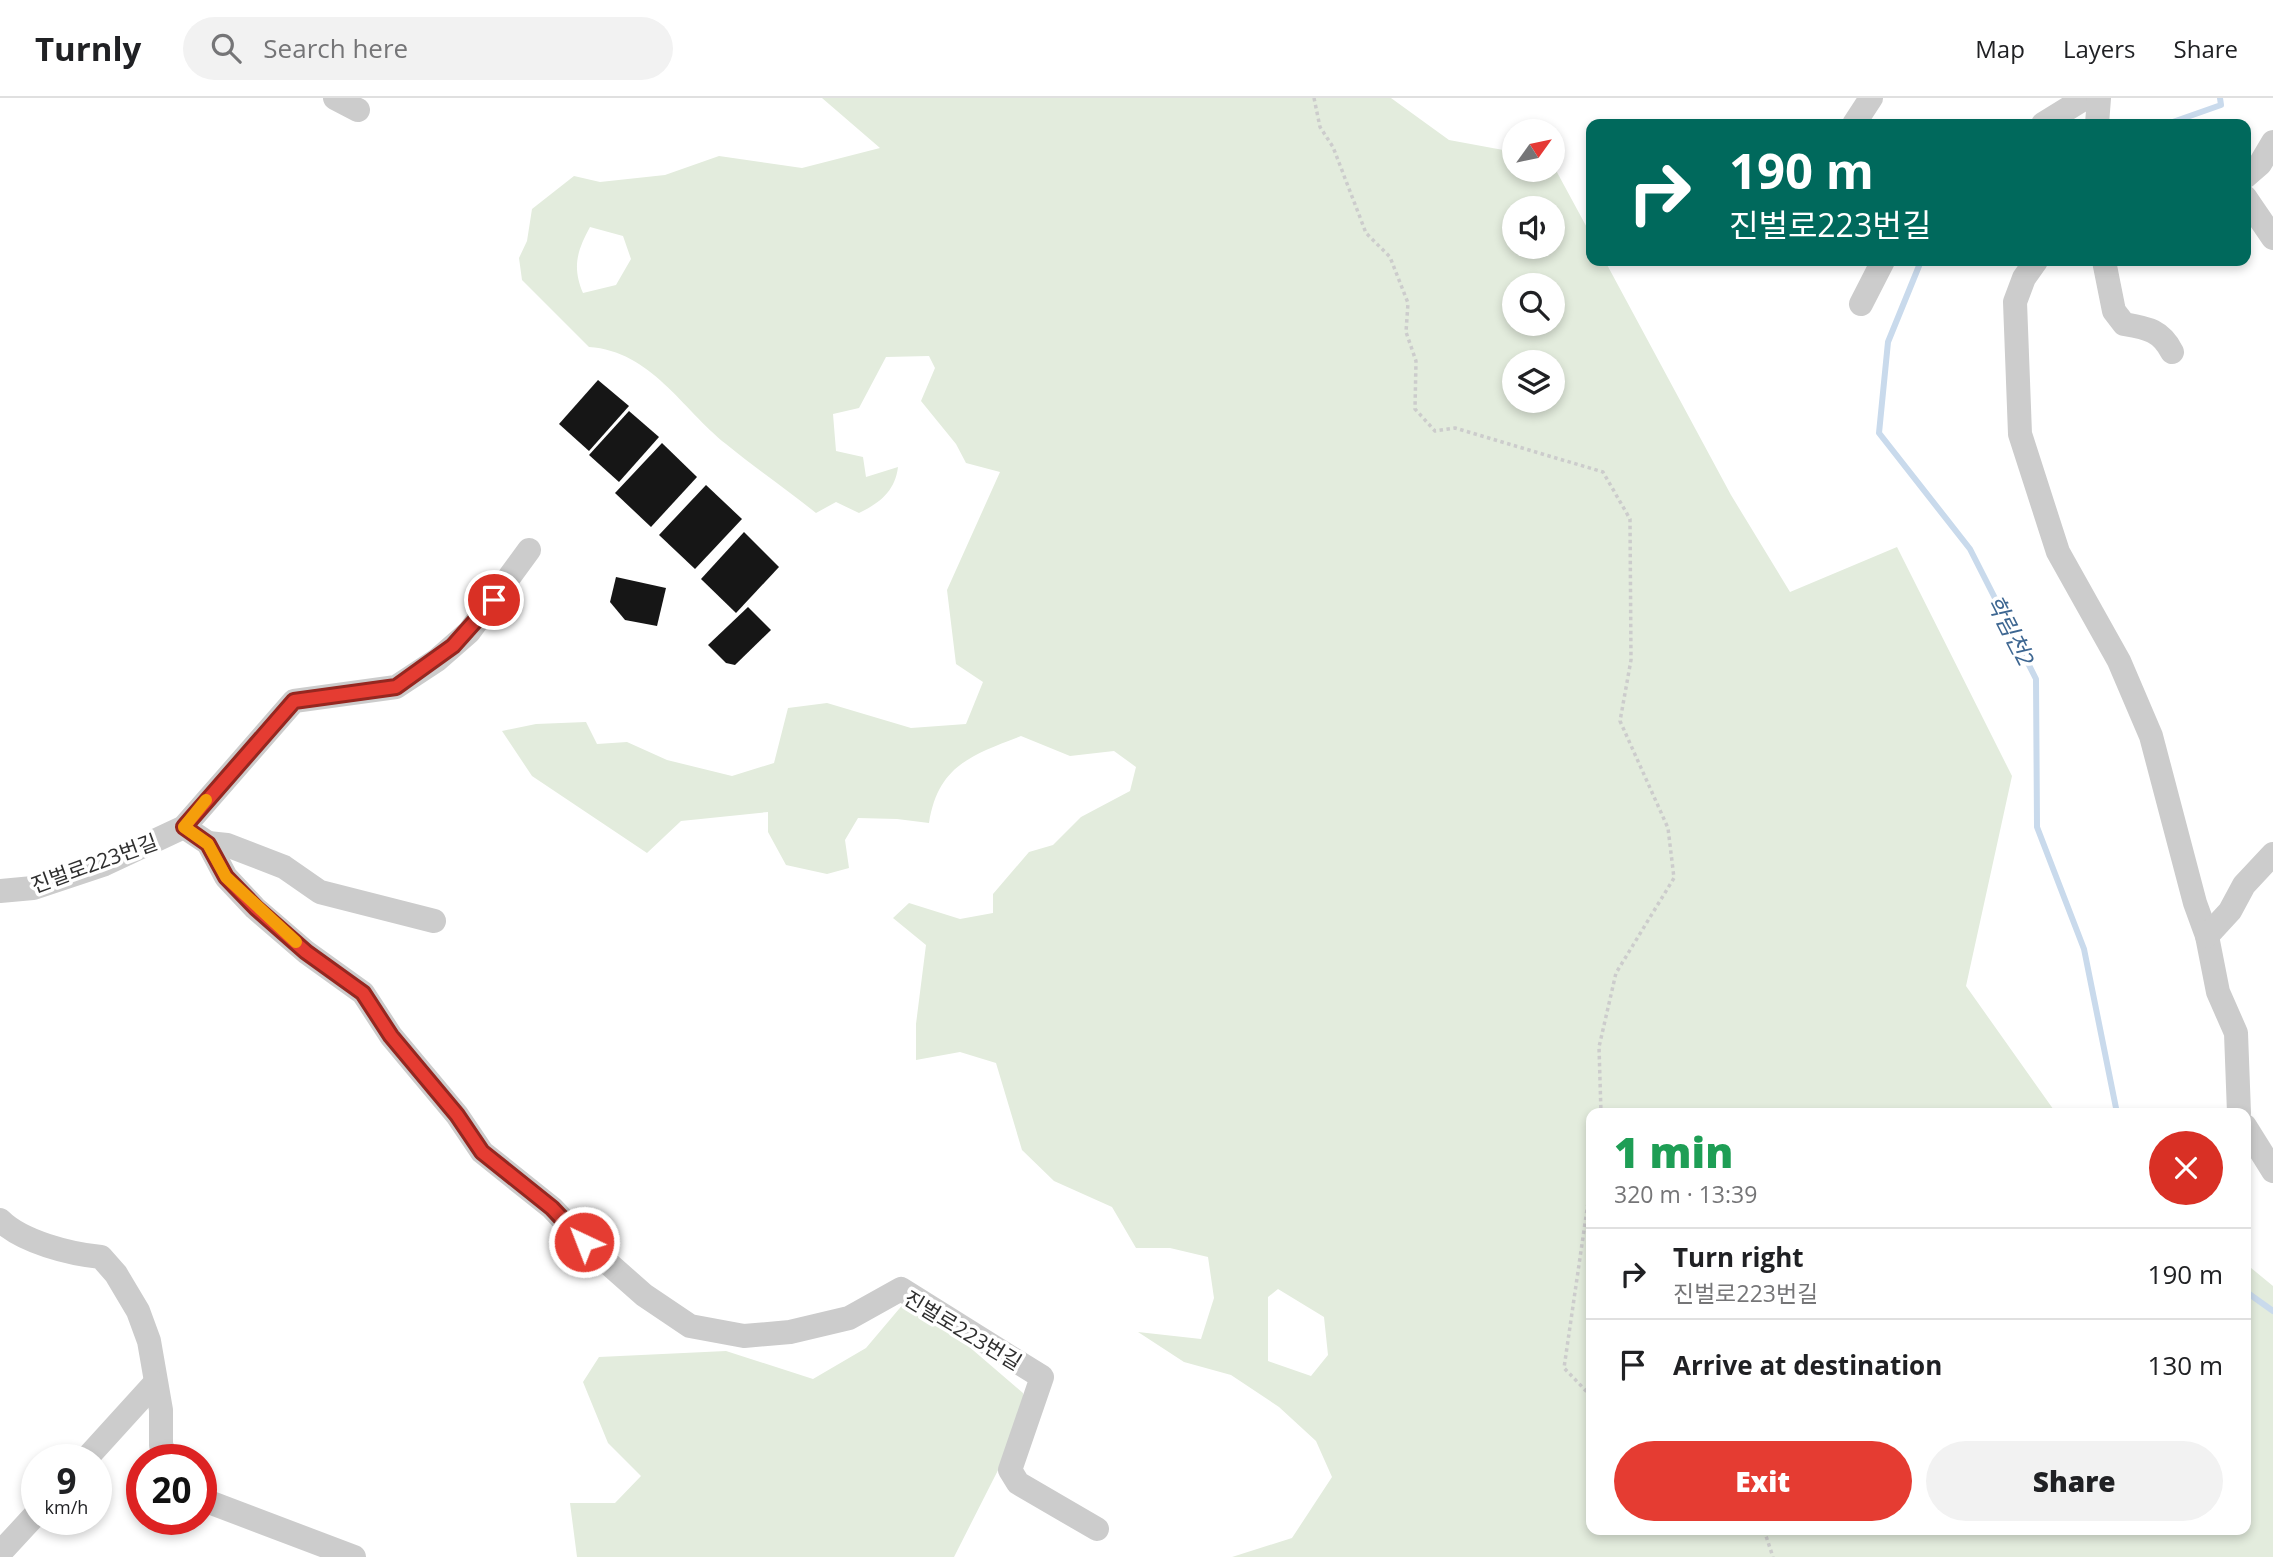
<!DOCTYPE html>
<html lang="en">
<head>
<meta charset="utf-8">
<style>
	:root { --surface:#fff; --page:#f2f2f2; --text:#202124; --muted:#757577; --line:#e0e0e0; --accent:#e53c32 }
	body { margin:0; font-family:"Open Sans","Noto Sans KR",sans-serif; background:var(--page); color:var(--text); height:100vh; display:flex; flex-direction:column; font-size:26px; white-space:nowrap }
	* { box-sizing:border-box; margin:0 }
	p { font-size:23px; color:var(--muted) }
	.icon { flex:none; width:38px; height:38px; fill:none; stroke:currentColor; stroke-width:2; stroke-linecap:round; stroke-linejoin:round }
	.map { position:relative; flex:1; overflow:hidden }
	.drawer { position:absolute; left:1586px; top:1010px; width:665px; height:427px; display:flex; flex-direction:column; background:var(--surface); border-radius:14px; box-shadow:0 4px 10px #0003 }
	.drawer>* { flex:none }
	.top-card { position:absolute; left:1586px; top:21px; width:665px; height:147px; border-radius:14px; box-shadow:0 4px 10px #0003; background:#00695c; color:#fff; overflow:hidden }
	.needle { width:46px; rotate:57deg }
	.buttons { position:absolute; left:1502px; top:21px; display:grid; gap:14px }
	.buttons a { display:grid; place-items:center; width:63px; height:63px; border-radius:50%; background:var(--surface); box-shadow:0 4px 10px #0003; font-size:35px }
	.speed { position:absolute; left:21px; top:1346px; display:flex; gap:14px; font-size:35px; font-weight:700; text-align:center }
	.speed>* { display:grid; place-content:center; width:91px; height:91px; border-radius:50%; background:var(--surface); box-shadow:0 4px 10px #0003; line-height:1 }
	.speed small { font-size:18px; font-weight:400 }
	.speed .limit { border:10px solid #d22; background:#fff; color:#111 }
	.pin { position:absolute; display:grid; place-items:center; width:60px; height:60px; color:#fff; margin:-30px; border:4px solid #fff; border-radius:50%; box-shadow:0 2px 7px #0007 }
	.me { position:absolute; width:77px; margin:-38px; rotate:317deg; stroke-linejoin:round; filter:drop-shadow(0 0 5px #0008) }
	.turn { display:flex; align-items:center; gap:24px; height:147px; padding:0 28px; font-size:32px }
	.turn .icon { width:91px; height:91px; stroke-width:2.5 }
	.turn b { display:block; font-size:49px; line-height:60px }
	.round { display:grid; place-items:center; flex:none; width:74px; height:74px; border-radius:37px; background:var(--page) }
	.head { display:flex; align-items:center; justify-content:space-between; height:119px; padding:0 28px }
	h1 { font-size:42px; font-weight:800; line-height:52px; color:#1e9e55 }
	.button { display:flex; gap:14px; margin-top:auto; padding:14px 28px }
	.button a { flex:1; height:80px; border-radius:42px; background:var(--accent); color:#fff; font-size:28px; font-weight:800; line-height:80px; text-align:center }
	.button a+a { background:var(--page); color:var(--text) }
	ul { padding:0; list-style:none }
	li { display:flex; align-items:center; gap:21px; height:91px; padding:0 28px; border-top:2px solid var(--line) }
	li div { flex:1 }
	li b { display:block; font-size:26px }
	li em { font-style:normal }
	header { display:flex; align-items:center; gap:42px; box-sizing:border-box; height:98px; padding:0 35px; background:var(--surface); border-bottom:2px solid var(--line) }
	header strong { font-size:33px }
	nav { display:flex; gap:38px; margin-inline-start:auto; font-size:24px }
	.search { width:490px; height:63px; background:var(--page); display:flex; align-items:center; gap:18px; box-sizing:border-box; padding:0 24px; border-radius:38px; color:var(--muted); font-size:26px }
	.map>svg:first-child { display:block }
</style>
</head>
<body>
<header>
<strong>Turnly</strong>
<div class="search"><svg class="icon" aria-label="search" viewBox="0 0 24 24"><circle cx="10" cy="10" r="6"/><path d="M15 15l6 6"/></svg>Search here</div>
<nav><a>Map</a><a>Layers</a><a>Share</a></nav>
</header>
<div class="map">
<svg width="2273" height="1459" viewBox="0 0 2273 1459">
	<rect width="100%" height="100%" fill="#fff"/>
	<!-- green -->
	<g fill="#e3ecdd" fill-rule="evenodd">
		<path d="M822 0H1391L1449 42 1514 54V72H1552V65L1591 137V163H1605L1731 397 1790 494 1897 449 2012 678 1966 888 2056 1015H1591V1432H2245V1165L2273 1188V1459H1232L1292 1440 1332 1379 1316 1343 1279 1309 1231 1277 1184 1264 1138 1234 1201 1241 1214 1200 1208 1159 1170 1150H1136L1112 1109 1054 1083 1022 1052 996 965 960 954 916 962V926L926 847 893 820 909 805 960 821 993 815V796L1029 754 1053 747 1081 719 1130 693 1136 669 1114 653 1070 658 1021 638C971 657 938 668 929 725L897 721 858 720 845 742 849 770 827 776 786 767 768 734V714L681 723 647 755 532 678 502 633 536 626 586 624 597 646 627 644 667 662 732 678 774 665 788 610 827 605 911 630 966 626 983 584 956 566 947 492 1000 374 966 365 956 346 921 303 935 270 929 258 886 259 859 310 833 316 836 353 863 359 866 379 898 369C895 393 880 405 859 415L836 404 816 415C786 391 755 370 726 346 682 311 651 253 589 249L522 182 519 160 527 143 532 111 574 78 600 84 665 77 719 58 802 70 880 50ZM1514 110H1552V149H1514ZM590 129 623 138 631 161 616 187 583 195C572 169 577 153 590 129ZM1514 187H1552V226H1514ZM1514 264H1552V303H1514ZM1278 1191 1324 1219 1328 1257 1311 1278 1268 1263V1199Z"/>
		<polygon points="910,1198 1023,1295 1026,1317 954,1459 577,1459 570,1405 615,1405 641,1378 608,1345 583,1284 599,1259 726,1253 813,1281 866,1250"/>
	</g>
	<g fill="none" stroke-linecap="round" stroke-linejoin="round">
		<!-- stream -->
		<g stroke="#c9daec" stroke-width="6">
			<polyline points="2167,26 2221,7 2220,0"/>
			<polyline points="1921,163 1888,244 1879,335 1970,451 2036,581 2037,729 2084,851 2117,1015"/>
			<polyline points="2245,1193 2273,1213"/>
		</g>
	</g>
	<!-- building -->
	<g fill="#161616">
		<polygon points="598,282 629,308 589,353 559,326"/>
		<polygon points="629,313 659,339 619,384 589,357"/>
		<polygon points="662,345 697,379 651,429 615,395"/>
		<polygon points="706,387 742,421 695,471 659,437"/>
		<polygon points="744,434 779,469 736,515 701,481"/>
		<polygon points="616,479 666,490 657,528 625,522 610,504"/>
		<polygon points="748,509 771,532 735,567 726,565 708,547"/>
	</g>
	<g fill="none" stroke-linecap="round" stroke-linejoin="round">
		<!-- path -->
		<g stroke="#ccc" stroke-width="3.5" stroke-dasharray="3.5 3.5" stroke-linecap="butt">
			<polyline points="1314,0 1320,29 1333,49 1366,135 1390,159 1408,205 1406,234 1416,263 1415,311 1435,333 1455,330 1603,374 1630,421 1631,562 1620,623 1668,730 1674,780 1616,875 1599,949 1601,1015"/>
			<polyline points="1591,1084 1564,1270 1591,1298"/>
			<polyline points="1764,1432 1773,1459"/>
		</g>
		<!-- minor -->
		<g stroke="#ccc" stroke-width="24">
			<polyline points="335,0 358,12"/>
			<polyline points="1854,26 1871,0"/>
			<polyline points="2043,26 2085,0"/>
			<polyline points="2097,26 2099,0"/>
			<polyline points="2245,79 2260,66 2273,44"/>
			<polyline points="2245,99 2273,140"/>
			<polyline points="2036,163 2024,180 2015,204 2020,336 2058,454 2119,563 2151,638 2195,805 2207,838 2218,894 2236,935 2239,1015"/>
			<path d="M2104 163 2114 213 2124 226C2147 230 2161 232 2172 254"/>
			<polyline points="1861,206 1883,163"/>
			<polyline points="184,729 208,745 226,779 255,810 306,854 363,895 391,938 457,1017 482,1054 552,1110 584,1144 644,1197 690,1228 744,1238 790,1234 849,1220 901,1191 1042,1279 1010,1372 1018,1385 1097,1431"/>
			<polyline points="208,745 227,747 284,769 320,794 434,823"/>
			<polyline points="0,793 33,790 105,766 184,729 294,603 396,589 437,562 469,534 529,452"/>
			<polyline points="2207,838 2230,813 2244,787 2273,756"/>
			<polyline points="2245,1028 2273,1073"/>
			<path d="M0 1122C22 1144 70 1156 101 1159L116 1176 138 1213 149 1243 161 1312V1347L168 1362"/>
			<polyline points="85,1362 155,1285"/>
			<polyline points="201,1401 354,1459"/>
			<polyline points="0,1455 37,1415"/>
		</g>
	</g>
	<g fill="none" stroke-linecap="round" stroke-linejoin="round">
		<defs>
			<polyline id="route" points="494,502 453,548 396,589 294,603 184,729 208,746 226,779 256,810 306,854 363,895 391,938 457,1017 482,1054 552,1110 584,1144"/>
		</defs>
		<!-- route casing -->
		<use href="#route" stroke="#952720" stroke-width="18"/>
		<!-- route -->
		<use href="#route" stroke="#e53c32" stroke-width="12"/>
		<!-- slow -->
		<polyline stroke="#f59e0b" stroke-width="12" points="206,702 184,729 208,746 226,779 296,844"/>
	</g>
	<g text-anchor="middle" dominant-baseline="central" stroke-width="7" stroke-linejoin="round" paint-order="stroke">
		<!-- street labels -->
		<g font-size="21" fill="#2f2f2f" stroke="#fff">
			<text transform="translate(94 765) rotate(-20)">진벌로223번길</text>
			<text transform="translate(963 1232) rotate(31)">진벌로223번길</text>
		</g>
		<!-- water labels -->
		<g font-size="23" font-style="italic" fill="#3d6691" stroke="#fff">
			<text transform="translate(2011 532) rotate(63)">학림천2</text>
		</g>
	</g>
</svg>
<div class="buttons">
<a><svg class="needle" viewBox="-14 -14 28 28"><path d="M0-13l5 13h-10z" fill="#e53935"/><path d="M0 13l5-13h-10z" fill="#757577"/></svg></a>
<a><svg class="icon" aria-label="sound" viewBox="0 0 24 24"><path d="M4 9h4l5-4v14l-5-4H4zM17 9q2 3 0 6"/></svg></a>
<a><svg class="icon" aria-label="search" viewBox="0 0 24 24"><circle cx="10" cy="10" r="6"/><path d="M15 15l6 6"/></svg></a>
<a><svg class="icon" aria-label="layers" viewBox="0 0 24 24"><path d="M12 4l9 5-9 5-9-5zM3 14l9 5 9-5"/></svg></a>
</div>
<div class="speed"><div>9<small>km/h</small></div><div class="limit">20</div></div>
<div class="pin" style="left:494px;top:502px;background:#d93025"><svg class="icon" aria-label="arrive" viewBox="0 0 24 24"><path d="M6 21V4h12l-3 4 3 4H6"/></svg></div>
<svg class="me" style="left:584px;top:1144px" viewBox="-20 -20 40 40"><circle r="17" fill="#e53c32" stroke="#fff" stroke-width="3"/><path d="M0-11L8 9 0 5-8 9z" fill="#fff"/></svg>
<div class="top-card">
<div class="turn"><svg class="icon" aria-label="right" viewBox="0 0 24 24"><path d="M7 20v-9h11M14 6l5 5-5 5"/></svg><div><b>190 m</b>진벌로223번길</div></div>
</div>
<section class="drawer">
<div class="head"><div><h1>1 min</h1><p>320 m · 13:39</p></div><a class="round" style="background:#d93025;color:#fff"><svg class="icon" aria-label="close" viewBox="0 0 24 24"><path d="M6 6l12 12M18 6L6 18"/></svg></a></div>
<ul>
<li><svg class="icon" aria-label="right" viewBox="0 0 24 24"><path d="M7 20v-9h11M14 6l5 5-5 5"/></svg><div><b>Turn right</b><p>진벌로223번길</p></div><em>190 m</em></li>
<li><svg class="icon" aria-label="arrive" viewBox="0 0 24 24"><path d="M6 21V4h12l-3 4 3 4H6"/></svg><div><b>Arrive at destination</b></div><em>130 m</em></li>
</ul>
<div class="button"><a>Exit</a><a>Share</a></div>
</section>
</div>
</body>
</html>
